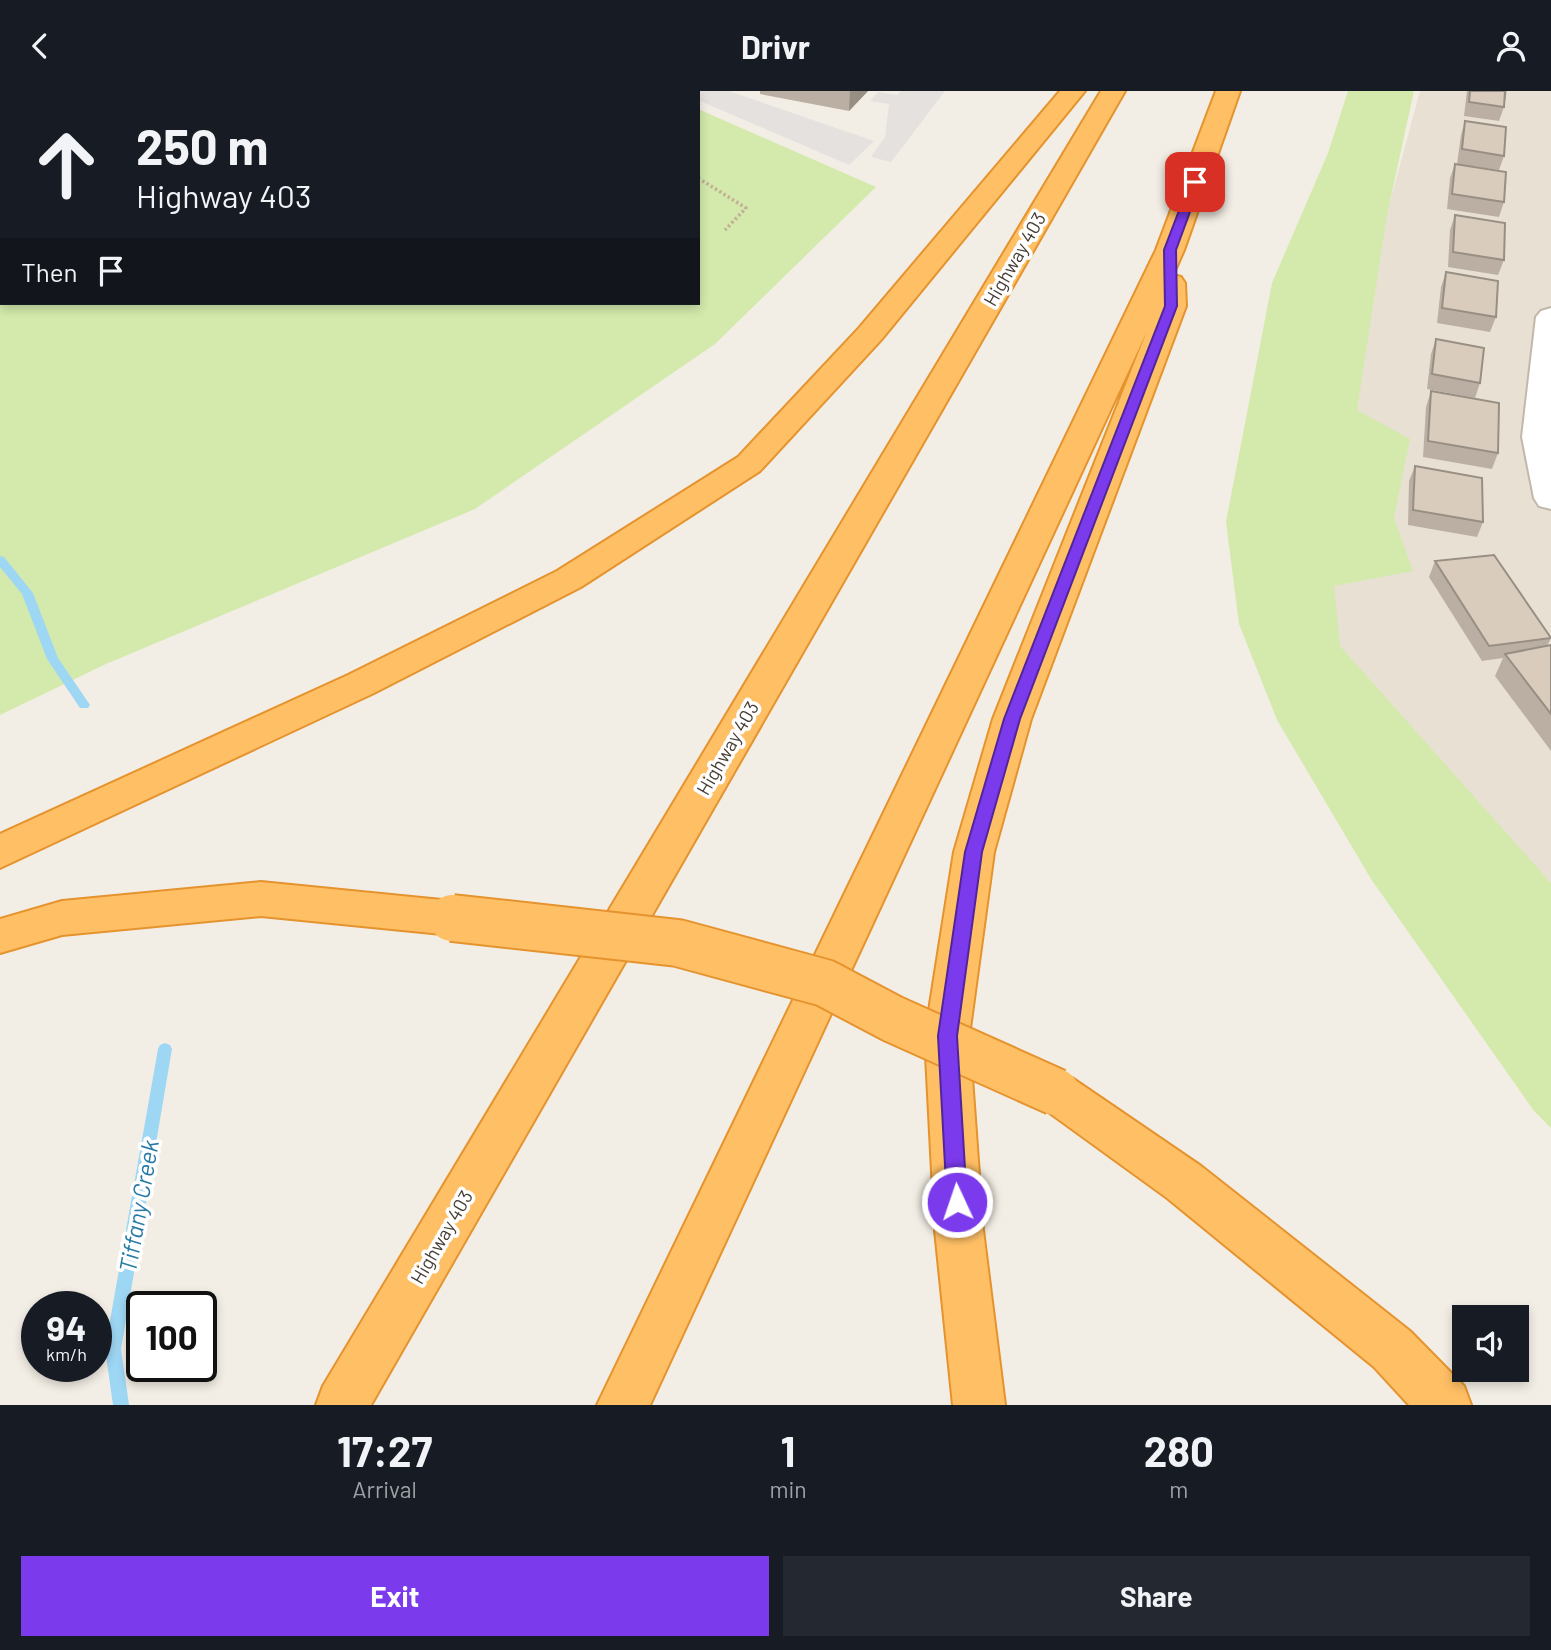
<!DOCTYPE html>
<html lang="en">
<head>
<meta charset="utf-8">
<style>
	:root { --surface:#171b24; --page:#242831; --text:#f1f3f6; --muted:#9ea1a6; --accent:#7c3aed }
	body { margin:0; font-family:Barlow,sans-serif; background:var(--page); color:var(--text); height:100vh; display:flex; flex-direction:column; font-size:26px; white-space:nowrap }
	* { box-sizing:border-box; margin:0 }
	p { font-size:23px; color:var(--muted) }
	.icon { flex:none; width:38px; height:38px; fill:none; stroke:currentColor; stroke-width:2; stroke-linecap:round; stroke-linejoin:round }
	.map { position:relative; height:1314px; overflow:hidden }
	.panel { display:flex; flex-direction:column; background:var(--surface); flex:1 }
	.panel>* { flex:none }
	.top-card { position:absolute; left:0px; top:0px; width:700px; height:214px; box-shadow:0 4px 10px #0003; background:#171b24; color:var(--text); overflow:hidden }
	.tools { position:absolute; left:1452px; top:1214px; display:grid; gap:14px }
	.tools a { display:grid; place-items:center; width:77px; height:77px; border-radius:0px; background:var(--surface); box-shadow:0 4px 10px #0003; font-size:35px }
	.speed { position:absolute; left:21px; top:1200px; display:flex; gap:14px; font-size:35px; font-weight:700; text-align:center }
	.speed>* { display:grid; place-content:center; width:91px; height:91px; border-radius:50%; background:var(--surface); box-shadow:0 4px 10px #0003; line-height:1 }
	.speed small { font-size:18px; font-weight:400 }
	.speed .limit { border:4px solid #111; border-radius:10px; background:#fff; color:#111 }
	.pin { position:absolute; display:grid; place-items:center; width:60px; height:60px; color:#fff; margin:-30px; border-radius:14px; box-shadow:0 4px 10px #0006 }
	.me { position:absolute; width:77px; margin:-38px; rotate:357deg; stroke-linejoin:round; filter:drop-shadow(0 0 5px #0008) }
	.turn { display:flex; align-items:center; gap:24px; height:147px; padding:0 21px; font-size:32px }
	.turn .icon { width:91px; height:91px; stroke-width:2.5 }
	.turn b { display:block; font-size:49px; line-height:60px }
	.then { display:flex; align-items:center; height:66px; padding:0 21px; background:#0003; gap:14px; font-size:26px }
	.eta { display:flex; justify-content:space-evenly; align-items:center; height:119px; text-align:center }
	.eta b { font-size:42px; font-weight:700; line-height:49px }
	.primary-button { display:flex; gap:14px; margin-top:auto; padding:14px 21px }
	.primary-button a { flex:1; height:80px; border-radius:0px; background:var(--accent); color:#fff; font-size:28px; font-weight:700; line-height:80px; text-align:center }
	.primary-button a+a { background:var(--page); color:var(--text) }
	header { display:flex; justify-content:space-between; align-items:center; height:91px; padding:0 21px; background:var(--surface); font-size:32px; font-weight:700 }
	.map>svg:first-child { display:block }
</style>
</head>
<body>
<header><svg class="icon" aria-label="back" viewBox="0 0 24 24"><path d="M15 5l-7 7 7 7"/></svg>Drivr<svg class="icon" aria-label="person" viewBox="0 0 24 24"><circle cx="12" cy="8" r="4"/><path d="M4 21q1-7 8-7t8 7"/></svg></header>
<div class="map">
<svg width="1551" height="1314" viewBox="0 0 1551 1314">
	<rect width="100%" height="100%" fill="#f3eee5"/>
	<!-- residential -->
	<polygon fill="#e8e0d3" points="1420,0 1551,0 1551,811 1330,555 1311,403"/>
	<!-- green -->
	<g fill="#d3eaac">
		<polygon points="0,0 662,2 2,2 2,212 698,212 698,18 876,96 715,253 475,418 106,573 0,624"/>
		<polygon points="1348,0 1414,0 1387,124 1357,319 1410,348 1394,427 1413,480 1334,495 1340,555 1551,792 1551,1037 1534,1020 1371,788 1277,629 1239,533 1226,431 1272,192 1328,62"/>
	</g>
	<!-- parking -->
	<g fill="#e4e1de">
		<polygon points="678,0 729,0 874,50 849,74 698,9 698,2"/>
		<polygon points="901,0 945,0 891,71 871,66 885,46 889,13 870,10 878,1 897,4"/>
	</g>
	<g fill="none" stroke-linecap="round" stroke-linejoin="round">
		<!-- stream -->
		<g fill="#9ed7f4" fill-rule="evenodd">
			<polygon points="0,465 4,466 33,502 58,567 88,611 90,614 88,617 80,617 47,568 22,503 0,476"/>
			<polygon points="165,952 170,954 172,958 121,1258 129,1314 113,1314 105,1258 158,958 160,954"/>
		</g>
		<defs>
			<polygon id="street" points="1551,217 1551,418 1539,415 1534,407 1522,346 1536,226 1541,220"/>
			<g id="highway">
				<polygon points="1060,0 1085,0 881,249 760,380 581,496 374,602 0,777 0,743 348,584 557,480 738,366 859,237"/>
				<polygon points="1101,0 1125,0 371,1314 316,1314 323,1295"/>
				<polygon points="1216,0 1240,0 1184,159 1173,184 1181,186 1185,192 1186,215 1031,628 994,761 969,945 983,1139 1005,1314 953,1314 935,1139 925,945 954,761 993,628 1147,240 650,1314 597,1314 1156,159"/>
				<polygon points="261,791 452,810 467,815 473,827 467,839 452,844 261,825 62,844 0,862 0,828 62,810"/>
				<polygon points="1056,981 1072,987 1201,1075 1410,1240 1464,1295 1471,1314 1409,1314 1374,1276 1167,1107 1040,1015 1033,1001 1040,987"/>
			</g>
		</defs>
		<!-- street casing -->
		<use href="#street" stroke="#c2b8aa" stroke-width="4"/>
		<!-- highway casing -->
		<use href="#highway" stroke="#e5932e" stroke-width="4"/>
		<!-- path -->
		<g stroke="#c2b098" stroke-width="3.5" stroke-dasharray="2.5 2.5" stroke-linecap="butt">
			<polyline points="542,0 544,2"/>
			<polyline points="698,87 746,117 725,139"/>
		</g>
		<!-- street -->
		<use href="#street" fill="#fff" fill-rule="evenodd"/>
		<!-- highway -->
		<use href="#highway" fill="#ffbf65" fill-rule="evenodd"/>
		<defs>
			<polyline id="highway-bridge" points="452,827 678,852 825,892 893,928 1056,1001"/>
		</defs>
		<!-- highway-bridge casing -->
		<use href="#highway-bridge" stroke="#e5932e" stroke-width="50" stroke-linecap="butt"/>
		<!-- highway-bridge -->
		<use href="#highway-bridge" stroke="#ffbf65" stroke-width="46"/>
	</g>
	<!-- wall -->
	<g fill="#bbafa3">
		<polygon points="760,0 868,0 849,20 760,3"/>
		<polygon points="1467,0 1507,0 1504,16 1499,30 1464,25"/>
		<polygon points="1465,30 1504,65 1499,79 1457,73 1461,44"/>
		<polygon points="1455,73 1504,111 1499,126 1447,118 1450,87"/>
		<polygon points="1455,124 1504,169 1498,184 1448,176 1450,139"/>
		<polygon points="1446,181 1496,226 1490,241 1437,232 1441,196"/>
		<polygon points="1436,248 1480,292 1475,307 1427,298 1431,263"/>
		<polygon points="1431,300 1498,362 1492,378 1423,366 1426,316"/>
		<polygon points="1415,375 1483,431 1477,446 1408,434 1409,390"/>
		<polygon points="1435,470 1551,547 1547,555 1551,554 1551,660 1495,585 1503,567 1482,570 1429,486"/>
	</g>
	<!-- shaded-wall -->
	<polygon fill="#988f84" points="850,0 868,0 849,20"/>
	<!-- building -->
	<g fill="#d9ccbd" stroke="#988f84" stroke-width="2">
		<polygon points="1470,0 1505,0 1504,16 1469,11"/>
		<polygon points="1465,30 1506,36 1504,65 1462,58"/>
		<polygon points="1455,73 1506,81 1504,111 1452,103"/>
		<polygon points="1455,124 1505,132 1504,169 1453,161"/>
		<polygon points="1446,181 1498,190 1496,226 1442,217"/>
		<polygon points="1436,248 1484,257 1480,292 1432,283"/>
		<polygon points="1431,300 1499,312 1498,362 1428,350"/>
		<polygon points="1415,375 1482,387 1483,431 1413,419"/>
		<polygon points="1494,464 1551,547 1489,555 1435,470"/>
		<polygon points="1551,554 1551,623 1505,563"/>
	</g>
	<!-- route -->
	<polygon fill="#7c3aed" stroke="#51269a" stroke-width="2" points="1195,88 1201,91 1176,159 1177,215 1020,628 982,761 957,945 967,1111 964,1118 957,1121 950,1118 947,1111 938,945 965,761 1004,628 1165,215 1164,159 1190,91"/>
	<g text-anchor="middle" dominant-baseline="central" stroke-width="7" stroke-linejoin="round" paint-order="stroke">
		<!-- street labels -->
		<g font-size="19" fill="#463e34" stroke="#fff">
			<text transform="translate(1014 168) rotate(-60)">Highway 403</text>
			<text transform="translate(727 657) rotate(-60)">Highway 403</text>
			<text transform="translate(441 1146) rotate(-60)">Highway 403</text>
		</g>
		<!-- near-water labels -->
		<g font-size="24" font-style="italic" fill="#267aa6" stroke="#fff">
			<text transform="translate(138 1115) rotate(-80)">Tiffany Creek</text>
		</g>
	</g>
</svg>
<div class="tools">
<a><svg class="icon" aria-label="sound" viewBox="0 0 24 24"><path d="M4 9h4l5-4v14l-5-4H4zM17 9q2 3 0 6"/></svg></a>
</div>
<div class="speed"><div>94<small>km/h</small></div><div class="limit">100</div></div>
<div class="pin" style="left:1195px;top:91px;background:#d93025"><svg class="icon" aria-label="arrive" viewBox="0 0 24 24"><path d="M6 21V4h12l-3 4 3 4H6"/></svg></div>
<svg class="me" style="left:957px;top:1111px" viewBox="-20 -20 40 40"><circle r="17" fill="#7c3aed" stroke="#fff" stroke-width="3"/><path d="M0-11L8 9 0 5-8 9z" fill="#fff"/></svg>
<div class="top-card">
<div class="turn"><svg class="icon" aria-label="ahead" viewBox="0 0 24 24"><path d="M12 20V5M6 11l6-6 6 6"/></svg><div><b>250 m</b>Highway 403</div></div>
<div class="then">Then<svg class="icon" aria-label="arrive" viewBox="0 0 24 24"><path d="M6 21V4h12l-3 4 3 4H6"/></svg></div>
</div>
</div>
<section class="panel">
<div class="eta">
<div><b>17:27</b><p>Arrival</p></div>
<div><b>1</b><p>min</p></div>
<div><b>280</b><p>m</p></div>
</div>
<div class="primary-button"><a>Exit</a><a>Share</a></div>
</section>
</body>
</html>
